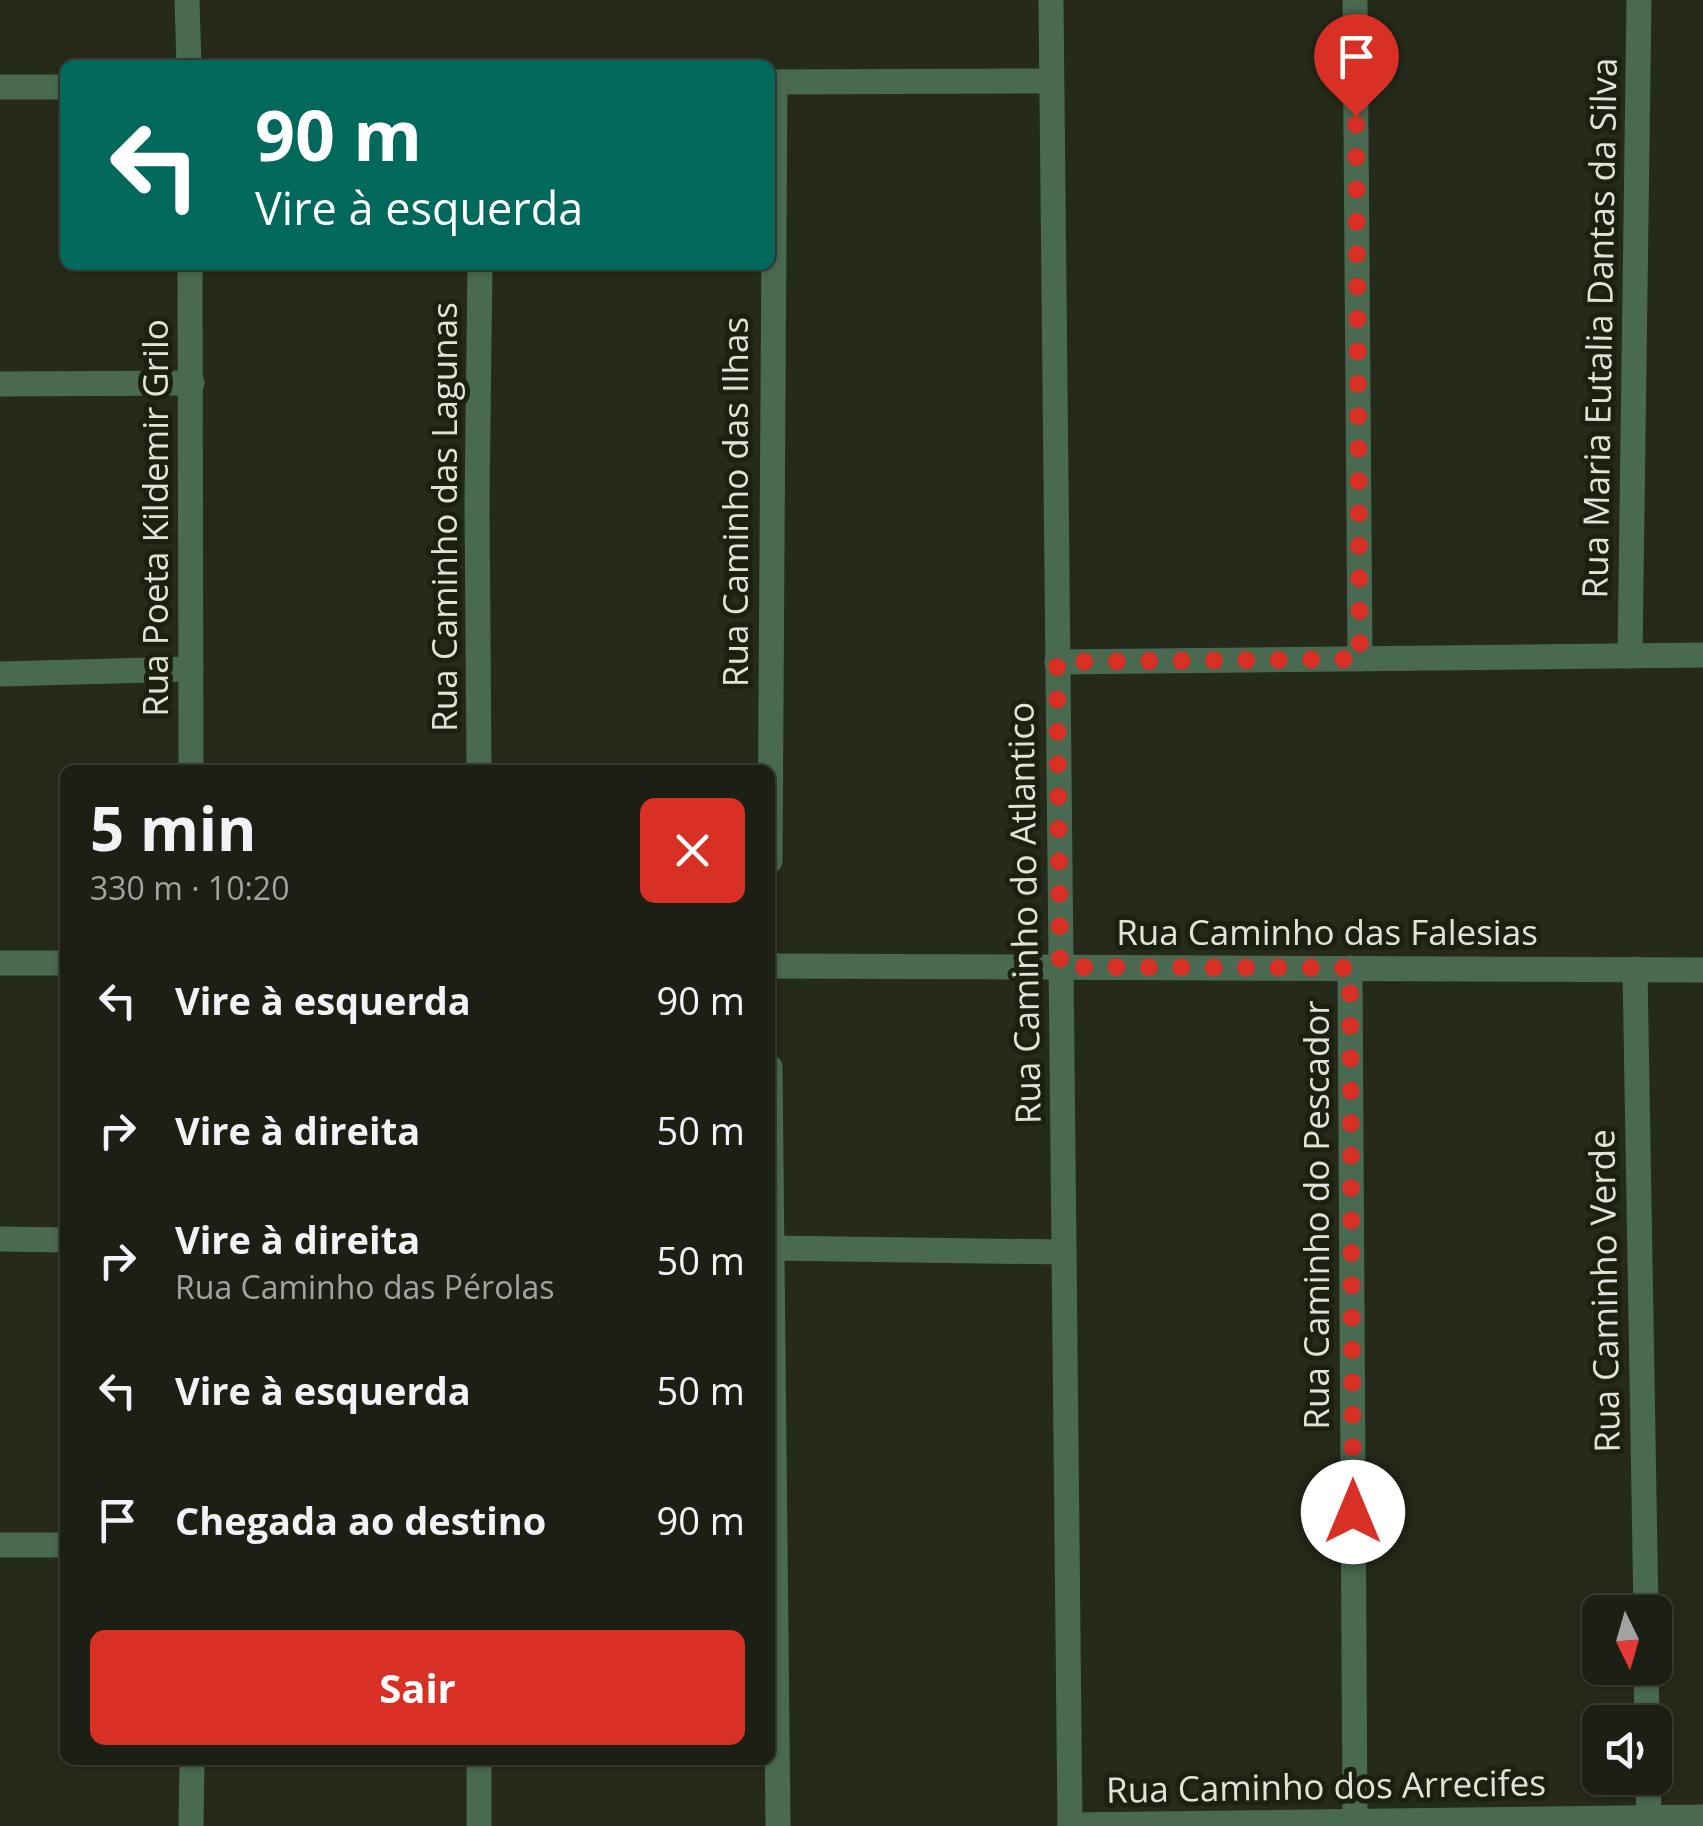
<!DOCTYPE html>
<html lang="pt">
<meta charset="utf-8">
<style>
body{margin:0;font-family:"Open Sans",sans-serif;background:#25281d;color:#f1f3f6;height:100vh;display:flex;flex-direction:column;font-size:38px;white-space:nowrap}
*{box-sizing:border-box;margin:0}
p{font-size:32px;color:#a0a3a0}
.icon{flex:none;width:55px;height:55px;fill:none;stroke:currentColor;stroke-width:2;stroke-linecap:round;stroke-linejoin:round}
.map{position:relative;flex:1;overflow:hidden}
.panel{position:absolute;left:60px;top:765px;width:715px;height:1000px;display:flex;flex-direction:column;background:#1c2014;border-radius:15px;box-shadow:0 2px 8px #0004,0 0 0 2px #3a3e34}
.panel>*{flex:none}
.top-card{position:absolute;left:60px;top:60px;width:715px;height:210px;border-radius:15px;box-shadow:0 2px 8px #0004,0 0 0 2px #3a3e34;background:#00695c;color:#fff;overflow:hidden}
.needle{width:65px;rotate:175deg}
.tools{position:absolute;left:1582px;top:1595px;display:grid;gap:20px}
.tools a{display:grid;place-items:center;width:90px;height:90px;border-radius:15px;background:#1c2014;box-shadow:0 2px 8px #0004,0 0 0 2px #3a3e34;font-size:50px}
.pin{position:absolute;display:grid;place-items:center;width:85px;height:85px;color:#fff;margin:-102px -42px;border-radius:50% 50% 50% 0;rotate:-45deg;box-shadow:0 0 10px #0007}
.pin .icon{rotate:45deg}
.me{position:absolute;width:110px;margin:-55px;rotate:0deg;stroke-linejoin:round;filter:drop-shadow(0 0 8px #0008)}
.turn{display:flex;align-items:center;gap:35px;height:210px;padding:0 30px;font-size:45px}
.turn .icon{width:130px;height:130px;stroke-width:2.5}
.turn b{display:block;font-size:70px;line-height:85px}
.round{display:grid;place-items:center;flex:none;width:105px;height:105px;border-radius:15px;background:#25281d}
.head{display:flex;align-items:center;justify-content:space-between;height:170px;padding:0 30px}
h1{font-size:60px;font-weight:700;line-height:75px}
.button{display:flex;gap:20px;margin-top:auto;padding:20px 30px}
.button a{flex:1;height:115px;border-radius:15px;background:#d93025;color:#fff;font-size:40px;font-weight:700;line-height:115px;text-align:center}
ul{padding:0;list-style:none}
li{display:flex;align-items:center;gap:30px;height:130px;padding:0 30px}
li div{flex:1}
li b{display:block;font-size:38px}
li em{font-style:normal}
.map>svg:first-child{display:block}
</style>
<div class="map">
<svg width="1703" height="1826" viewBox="0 0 1703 1826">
<rect width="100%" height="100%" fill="#252a1a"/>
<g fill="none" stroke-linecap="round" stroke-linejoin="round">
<g stroke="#496951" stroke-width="25">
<polyline points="187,0 189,65"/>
<polyline points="1051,0 1070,1826"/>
<polyline points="1355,0 1360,659"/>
<polyline points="770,82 1051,81"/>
<polyline points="0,87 65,87"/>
<polyline points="190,265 191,770"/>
<polyline points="0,384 192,383"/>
<polyline points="1630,656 1639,0"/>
<polyline points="1057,662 1703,655"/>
<polyline points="0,674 191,669"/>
<polyline points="479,770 477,502 480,265"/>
<polyline points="770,861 775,82"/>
<polyline points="0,963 65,963"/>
<polyline points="770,966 1703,970"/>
<polyline points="1350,968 1355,1822"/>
<polyline points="1635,969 1646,1612"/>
<polyline points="770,1067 778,1826"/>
<polyline points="0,1239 65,1240"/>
<polyline points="770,1248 1063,1252"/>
<polyline points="0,1545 65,1545"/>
<polyline points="1646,1668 1647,1722"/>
<polyline points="1648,1778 1649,1818"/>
<polyline points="1070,1825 1703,1817"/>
<polyline points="191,1826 192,1760"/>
<polyline points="479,1826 479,1760"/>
</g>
</g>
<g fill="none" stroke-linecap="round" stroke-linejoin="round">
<polyline stroke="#d93025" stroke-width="18" stroke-dasharray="0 32.4" points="1353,1512 1350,968 1060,967 1057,662 1360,659 1356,116"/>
</g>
<g text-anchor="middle" stroke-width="10" stroke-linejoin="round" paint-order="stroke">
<g font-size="35" fill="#e0e3d9" stroke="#1c2010">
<text transform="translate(1600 328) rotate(-89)" y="12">Rua Maria Eutalia Dantas da Silva</text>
<text transform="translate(736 502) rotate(-90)" y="12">Rua Caminho das Ilhas</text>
<text transform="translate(445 517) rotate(-90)" y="12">Rua Caminho das Lagunas</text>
<text transform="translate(156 518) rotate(-90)" y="12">Rua Poeta Kildemir Grilo</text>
<text transform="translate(1025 913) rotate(-91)" y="12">Rua Caminho do Atlantico</text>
<text x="1327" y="945">Rua Caminho das Falesias</text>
<text transform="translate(1317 1215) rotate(-90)" y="12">Rua Caminho do Pescador</text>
<text transform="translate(1605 1291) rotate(-91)" y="12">Rua Caminho Verde</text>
<text transform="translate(1326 1787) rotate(-1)" y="12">Rua Caminho dos Arrecifes</text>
</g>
</g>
</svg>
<div class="tools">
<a><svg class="needle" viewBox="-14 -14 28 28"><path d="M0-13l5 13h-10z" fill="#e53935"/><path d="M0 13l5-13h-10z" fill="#a0a3a0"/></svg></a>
<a><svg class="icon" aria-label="sound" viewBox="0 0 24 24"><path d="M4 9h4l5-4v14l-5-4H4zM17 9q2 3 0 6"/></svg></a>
</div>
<div class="pin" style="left:1356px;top:116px;background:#d93025"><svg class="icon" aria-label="arrive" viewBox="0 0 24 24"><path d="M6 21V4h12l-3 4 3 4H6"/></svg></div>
<svg class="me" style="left:1353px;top:1512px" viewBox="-20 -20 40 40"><circle r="19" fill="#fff"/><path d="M0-13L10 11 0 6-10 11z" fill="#d93025"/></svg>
<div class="top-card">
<div class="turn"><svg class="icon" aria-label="left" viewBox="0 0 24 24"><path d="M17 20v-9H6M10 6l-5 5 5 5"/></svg><div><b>90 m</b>Vire à esquerda</div></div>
</div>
<section class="panel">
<div class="head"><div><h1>5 min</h1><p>330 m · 10:20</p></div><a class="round" style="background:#d93025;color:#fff"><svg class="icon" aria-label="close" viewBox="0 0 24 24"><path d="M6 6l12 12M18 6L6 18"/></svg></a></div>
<ul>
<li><svg class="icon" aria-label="left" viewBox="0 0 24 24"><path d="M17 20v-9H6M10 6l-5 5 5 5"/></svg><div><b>Vire à esquerda</b></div><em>90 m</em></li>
<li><svg class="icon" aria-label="right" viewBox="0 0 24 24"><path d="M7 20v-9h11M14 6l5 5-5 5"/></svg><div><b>Vire à direita</b></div><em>50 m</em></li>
<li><svg class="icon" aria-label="right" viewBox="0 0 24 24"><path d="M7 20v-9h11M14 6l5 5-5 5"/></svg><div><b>Vire à direita</b><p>Rua Caminho das Pérolas</p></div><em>50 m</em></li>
<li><svg class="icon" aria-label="left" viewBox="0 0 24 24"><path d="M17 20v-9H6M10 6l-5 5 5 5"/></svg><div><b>Vire à esquerda</b></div><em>50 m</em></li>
<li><svg class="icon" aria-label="arrive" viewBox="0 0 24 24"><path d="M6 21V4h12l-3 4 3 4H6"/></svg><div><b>Chegada ao destino</b></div><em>90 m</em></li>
</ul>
<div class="button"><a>Sair</a></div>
</section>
</div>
